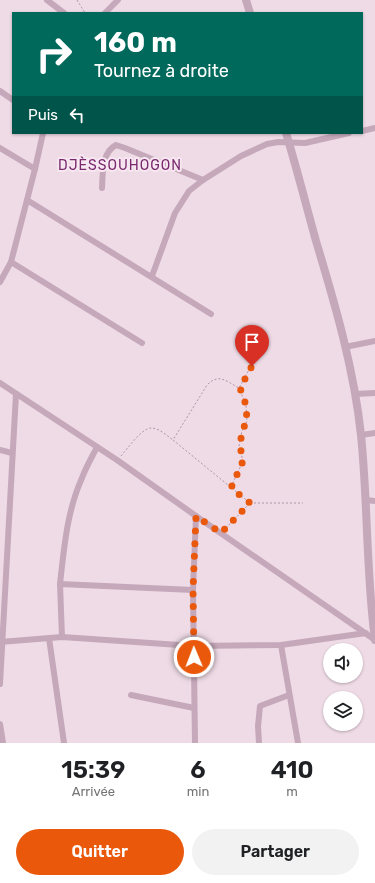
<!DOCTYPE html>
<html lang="fr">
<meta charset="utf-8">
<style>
body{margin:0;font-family:Rubik,sans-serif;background:#f2f2f2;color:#202124;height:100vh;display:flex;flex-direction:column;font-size:15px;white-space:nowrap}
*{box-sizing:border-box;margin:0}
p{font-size:13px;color:#757577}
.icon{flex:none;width:22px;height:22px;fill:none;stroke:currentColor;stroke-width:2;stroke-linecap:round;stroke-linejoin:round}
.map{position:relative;height:743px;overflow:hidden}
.panel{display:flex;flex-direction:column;background:#fff;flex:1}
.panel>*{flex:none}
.guide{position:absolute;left:12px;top:12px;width:351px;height:122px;border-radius:0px;box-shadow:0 1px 3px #0004;background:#00695c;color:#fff;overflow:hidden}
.tools{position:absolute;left:323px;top:643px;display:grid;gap:8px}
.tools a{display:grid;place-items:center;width:40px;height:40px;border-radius:50%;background:#fff;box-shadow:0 1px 3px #0004;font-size:20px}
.pin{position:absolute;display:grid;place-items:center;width:34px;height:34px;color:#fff;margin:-41px -17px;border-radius:50% 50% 50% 0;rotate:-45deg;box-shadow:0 0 4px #0007}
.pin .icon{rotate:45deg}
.me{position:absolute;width:44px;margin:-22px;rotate:359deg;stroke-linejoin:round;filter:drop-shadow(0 0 3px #0008)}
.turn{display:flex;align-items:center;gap:14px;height:84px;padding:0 16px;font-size:18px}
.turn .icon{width:52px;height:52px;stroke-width:2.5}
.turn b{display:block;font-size:28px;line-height:34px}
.then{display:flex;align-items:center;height:38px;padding:0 16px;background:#0003;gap:8px;font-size:15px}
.eta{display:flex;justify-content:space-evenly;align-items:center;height:68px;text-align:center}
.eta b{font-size:24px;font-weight:600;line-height:28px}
.cta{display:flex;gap:8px;margin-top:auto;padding:8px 16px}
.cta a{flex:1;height:46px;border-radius:24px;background:#ea580c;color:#fff;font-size:16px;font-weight:600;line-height:46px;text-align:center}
.cta a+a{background:#f2f2f2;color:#202124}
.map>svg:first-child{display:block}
</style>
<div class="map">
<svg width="375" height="743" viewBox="0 0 375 743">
<rect width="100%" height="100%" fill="#efdbe6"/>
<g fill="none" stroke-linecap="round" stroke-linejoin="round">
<g stroke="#b193a7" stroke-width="1" stroke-dasharray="2 2" stroke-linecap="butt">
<polyline points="77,0 85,13"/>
<path d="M121,456C127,449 142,428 151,428C159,428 166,435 173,440"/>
<polyline points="231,487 243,461 239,446 242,431 247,421 246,405 239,388"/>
<polyline points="250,503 303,503"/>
<path d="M226,528L250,503L173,440L207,385C219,373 226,381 239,388L263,344"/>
</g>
<g stroke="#c6a8bb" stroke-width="6">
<polyline points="47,0 64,13"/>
<polyline points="105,13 118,0"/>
<polyline points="0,91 13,100"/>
<polyline points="362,131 375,128"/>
<polyline points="0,148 35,169"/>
<path d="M102,188C103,174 101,153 116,145L125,148L203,180"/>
<polyline points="27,200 211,314"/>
<polyline points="11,262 142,343"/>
<polyline points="152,276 175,213 189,191 203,180 241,156 267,144 278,142 305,143 349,133"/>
<polyline points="0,282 11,262 35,169 43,133"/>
<polyline points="345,347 375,341"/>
<polyline points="0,383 117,460 196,516 193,590 195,743"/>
<polyline points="355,394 375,393"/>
<polyline points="361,435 375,433"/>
<polyline points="0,450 12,453"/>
<polyline points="365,500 375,501"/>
<polyline points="196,516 375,640"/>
<path d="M60,584C64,548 67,511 82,478C86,467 92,457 97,447"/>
<polyline points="62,637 60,584 193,590"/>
<polyline points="49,638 64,743"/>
<polyline points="0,642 62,637 194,646 281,645 366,633"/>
<polyline points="281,645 298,743"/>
<polyline points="0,684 16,394"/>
<polyline points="131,695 194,708"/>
<polyline points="0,724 3,743"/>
<polyline points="259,743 258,726 260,706 289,695"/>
</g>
<g stroke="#c6a8bb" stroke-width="8">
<polyline points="246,0 250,13"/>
<path d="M286,133C297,169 306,205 316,241C335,304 354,369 361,435C368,503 366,572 375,640"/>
</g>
</g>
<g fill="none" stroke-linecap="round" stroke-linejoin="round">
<polyline stroke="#ea580c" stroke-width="7" stroke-dasharray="0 12.6" points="194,657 193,590 196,516 221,533 250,503 231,488 243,461 240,446 242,431 247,421 246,405 240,388 252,366"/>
</g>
<g text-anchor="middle" stroke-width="4" stroke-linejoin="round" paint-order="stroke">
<g font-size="14" letter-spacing="1" fill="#7a296e" stroke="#f7e7f0">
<text x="120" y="170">DJÈSSOUHOGON</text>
</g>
</g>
</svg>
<div class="tools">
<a><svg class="icon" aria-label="sound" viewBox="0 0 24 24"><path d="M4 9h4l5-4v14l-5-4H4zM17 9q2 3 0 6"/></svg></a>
<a><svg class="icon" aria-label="layers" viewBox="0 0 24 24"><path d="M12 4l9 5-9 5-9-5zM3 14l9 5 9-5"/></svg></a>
</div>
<div class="pin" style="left:252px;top:366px;background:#d93025"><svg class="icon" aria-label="arrive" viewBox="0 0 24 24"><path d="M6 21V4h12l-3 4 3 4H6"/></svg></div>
<svg class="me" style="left:194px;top:657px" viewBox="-20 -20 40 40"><circle r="17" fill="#ea580c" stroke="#fff" stroke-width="3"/><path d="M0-11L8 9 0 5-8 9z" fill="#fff"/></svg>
<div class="guide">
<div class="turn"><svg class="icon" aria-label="right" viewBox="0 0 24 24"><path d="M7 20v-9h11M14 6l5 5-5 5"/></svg><div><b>160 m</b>Tournez à droite</div></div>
<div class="then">Puis<svg class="icon" aria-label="left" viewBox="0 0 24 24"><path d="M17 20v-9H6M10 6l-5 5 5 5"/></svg></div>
</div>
</div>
<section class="panel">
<div class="eta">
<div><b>15:39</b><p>Arrivée</p></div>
<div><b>6</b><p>min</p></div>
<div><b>410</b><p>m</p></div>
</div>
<div class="cta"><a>Quitter</a><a>Partager</a></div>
</section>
